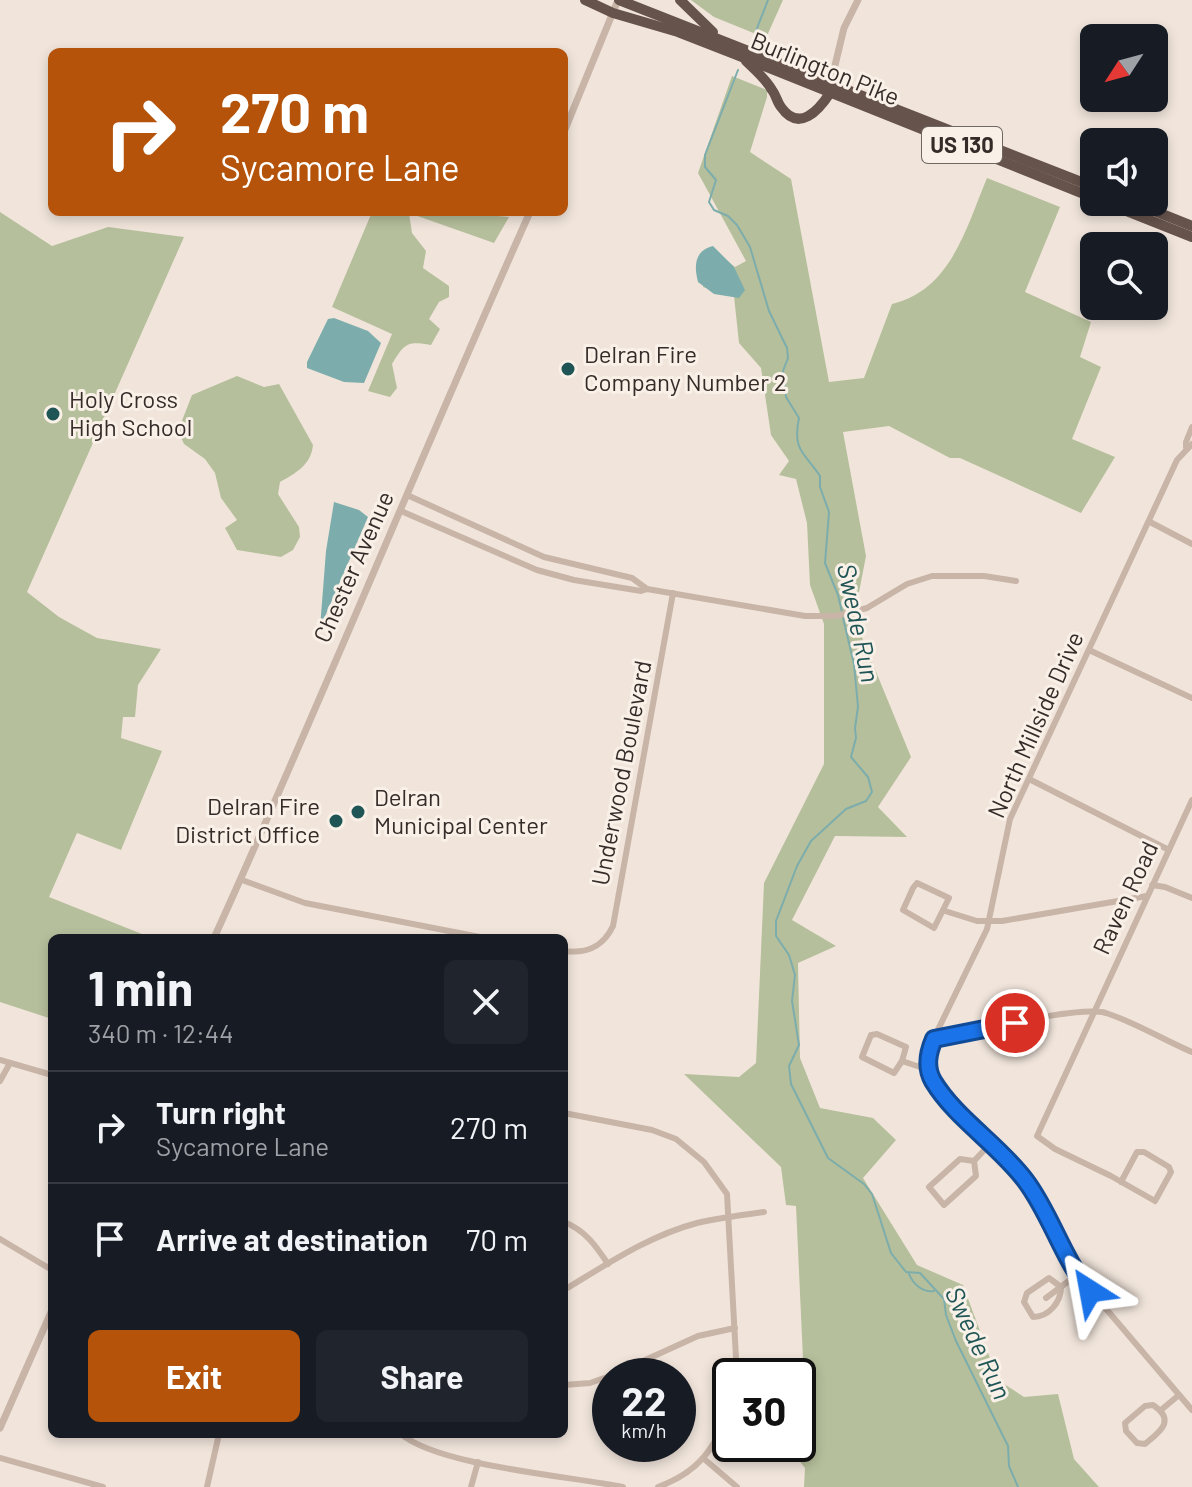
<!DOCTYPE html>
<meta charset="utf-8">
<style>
body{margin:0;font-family:Barlow,sans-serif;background:#20242c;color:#f1f3f6;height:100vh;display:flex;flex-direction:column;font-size:30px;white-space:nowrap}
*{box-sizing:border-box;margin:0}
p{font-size:26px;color:#9ea1a6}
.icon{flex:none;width:44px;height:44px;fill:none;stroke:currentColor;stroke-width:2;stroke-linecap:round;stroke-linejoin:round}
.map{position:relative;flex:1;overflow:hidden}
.panel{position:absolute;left:48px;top:934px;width:520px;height:504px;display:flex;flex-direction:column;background:#171b24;border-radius:12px;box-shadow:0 4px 12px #0003}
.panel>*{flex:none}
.hud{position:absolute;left:48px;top:48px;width:520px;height:168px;border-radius:12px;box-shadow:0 4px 12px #0003;background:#b45309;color:#fff;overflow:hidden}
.needle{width:52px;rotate:234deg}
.controls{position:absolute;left:1080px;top:24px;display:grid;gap:16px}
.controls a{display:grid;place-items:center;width:88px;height:88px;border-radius:12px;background:#171b24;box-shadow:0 4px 12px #0003;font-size:40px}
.speed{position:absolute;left:592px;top:1358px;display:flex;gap:16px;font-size:40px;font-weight:700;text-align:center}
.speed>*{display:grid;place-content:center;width:104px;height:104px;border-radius:50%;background:#171b24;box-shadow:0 4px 12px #0003;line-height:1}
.speed small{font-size:20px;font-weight:400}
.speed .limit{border:4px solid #111;border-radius:12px;background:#fff;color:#111}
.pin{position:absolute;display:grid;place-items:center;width:68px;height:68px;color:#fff;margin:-34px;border:4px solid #fff;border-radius:50%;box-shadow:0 2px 8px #0007}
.me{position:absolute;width:88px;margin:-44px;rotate:326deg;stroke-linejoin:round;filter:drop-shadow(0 0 6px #0008)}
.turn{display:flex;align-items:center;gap:28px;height:168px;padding:0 40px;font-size:36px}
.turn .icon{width:104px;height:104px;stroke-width:2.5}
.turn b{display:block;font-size:56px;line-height:68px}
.round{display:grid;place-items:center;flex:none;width:84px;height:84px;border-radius:12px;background:#20242c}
.head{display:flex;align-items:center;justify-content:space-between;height:136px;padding:0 40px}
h1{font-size:48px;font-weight:700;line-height:60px}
.cta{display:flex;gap:16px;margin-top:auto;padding:16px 40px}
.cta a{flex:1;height:92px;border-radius:12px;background:#b45309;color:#fff;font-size:32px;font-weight:700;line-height:92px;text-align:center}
.cta a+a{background:#20242c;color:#f1f3f6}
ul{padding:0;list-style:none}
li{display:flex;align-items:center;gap:24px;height:112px;padding:0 40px;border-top:2px solid #363941}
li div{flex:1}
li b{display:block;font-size:30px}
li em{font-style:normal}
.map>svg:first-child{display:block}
</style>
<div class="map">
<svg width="1192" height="1487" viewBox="0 0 1192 1487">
<rect width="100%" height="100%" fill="#f1e5db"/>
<g fill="#b6bf9c">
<polygon points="691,0 783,0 766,38 714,17"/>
<path d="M732,76L767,90V97L750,152L791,179L829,382L864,378L892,304C951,290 966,228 987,178L1060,207L1025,292L1091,322L1080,357L1101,367L1072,439L1115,457L1081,513L960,458H950L889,426L843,432L866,556L854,618L911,757L878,807L907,837L835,836L792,920L836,946L798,963L800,1058L820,1108L873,1118L896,1140L863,1178L917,1265L963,1285L998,1380L1024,1397L1058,1394L1074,1459L1099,1487H804L805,1468L786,1444H798V1399L804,1381L796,1206L786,1205L781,1167L684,1074L739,1077L756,1063L764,883L824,764V624L810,585L807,523L796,479L779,475L789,461L771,435L761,368L739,343L734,296L703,287L709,247L735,267L746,261L698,173Z"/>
<polygon points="0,212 52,246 108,227 184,237 27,592 59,617 97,638 161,649 138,685 135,717 123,717 121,738 162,751 121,850 77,833 49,897 152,938 52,938 52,1019 0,1002"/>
<path d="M372,212H452L509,217L494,243L409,213L412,233L426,251L423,268L449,286V297L439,302L429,319L440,329L431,345C407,341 405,343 392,364L397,388L390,397L368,391L392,334L332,307Z"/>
<path d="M237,376L264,387L279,384L313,445C311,465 296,473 280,482L278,494L299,527L300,537L293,550L281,557L237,550L225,528L237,520L221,498L215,473L205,459L184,444L178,431L192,395Z"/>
</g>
<g fill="#7cadac">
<path d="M713,246L734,267L745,290L739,298L714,294L698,282C694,266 694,251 713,246Z"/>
<polygon points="334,318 368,331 381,343 364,383 344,382 307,368 307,362 328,319"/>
<polygon points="334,502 359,510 368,517 320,628 326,551"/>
</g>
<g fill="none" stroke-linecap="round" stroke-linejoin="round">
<g stroke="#7cadac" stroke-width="2">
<polyline points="754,36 768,0"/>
<path d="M738,70L705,155V167L716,180L709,202L714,210L728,216L737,225L750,247L769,311L787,348L788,358L783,371L786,397L799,418C792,451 805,453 820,476V487L829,512L825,563L838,595L842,612"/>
<polyline points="843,618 854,664 858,707 855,728 856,738 851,757 868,777 872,792 866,801 846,809 811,841 797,866 776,921 776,936 789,955 795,975 792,1001 799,1045 789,1066 791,1084 828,1158 864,1184 872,1194 891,1253 906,1272 920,1273 944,1299 946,1315 956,1341 1008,1446 1009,1466 1018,1487"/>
<path d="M909,1274C913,1284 923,1293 934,1291"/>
</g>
<g stroke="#c8b5a8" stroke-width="6">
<path d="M1192,444L1177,460L1010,819L987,929L930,1046C925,1065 930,1076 940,1091L1023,1177L1079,1277L1192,1410"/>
<polyline points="1186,447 1186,442 1192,427"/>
<polyline points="407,495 544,557 632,578 647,589"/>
<polyline points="401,511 537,570 574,580 641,591 647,589 805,616 836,616 867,608 907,584 932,576 984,576 1016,581"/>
<polyline points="1150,522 1192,544"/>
<polyline points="1089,650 1192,698"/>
<polyline points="1029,779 1169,850"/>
<polyline points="242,880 305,903 485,938"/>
<polygon points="917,883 949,898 934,928 903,910 913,888"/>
<polyline points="1152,885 1165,887 1192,898"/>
<polyline points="945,911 977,921 1002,921 1147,896"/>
<path d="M564,951C587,954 603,947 613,926L673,593"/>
<polygon points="877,1034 906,1047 902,1061 894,1073 862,1057 871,1035"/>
<path d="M934,1039C969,1033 1077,1005 1106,1013C1132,1021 1166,1041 1192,1052"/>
<polyline points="0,1060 52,1075"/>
<polyline points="902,1061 929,1070"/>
<polyline points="0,1081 10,1063"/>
<polyline points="564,1113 652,1130 676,1139 704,1162 727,1194 737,1376"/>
<polyline points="974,1161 976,1176 944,1205 929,1187 960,1159 974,1161 991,1143"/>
<polyline points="1121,1182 1137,1152 1144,1152 1169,1167 1171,1172 1155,1201 1111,1176 1055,1149 1037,1136 1192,800"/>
<path d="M564,1222C585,1230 596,1246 608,1264"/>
<polyline points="0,1239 52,1270"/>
<path d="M1049,1278L1061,1287C1061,1302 1049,1317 1033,1317L1024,1302L1027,1293Z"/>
<path d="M564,1290C606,1265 648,1236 697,1223C719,1218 742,1215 764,1212"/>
<polyline points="1046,1298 1078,1274"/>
<polyline points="610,1376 698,1336 735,1328"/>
<polyline points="564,1385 590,1383 610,1376"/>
<path d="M1153,1405C1177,1421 1159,1432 1145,1444L1137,1443L1126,1431L1125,1423L1145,1406Z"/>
<polyline points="1161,1410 1179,1395"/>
<path d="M401,1434C439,1466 569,1476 623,1487"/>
<polyline points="0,1458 103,1487"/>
<polyline points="703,1458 737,1487"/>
<polyline points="207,1487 219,1434"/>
<polyline points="471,1487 478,1462"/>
<path d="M658,1487C699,1472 714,1449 730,1410"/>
</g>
<g stroke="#c8b5a8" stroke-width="7">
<polyline points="830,86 844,28 858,0"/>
<polyline points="564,132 618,0"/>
<path d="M214,938C323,698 422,453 530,212"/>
<polyline points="0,1428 52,1310"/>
</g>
<g stroke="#66534c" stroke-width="10">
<polyline points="585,0 613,13 678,32 737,55 1094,198"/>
<polyline points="619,0 1094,187"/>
<polyline points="680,0 713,32"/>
<path d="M746,61C755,70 766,79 772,90C776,95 777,102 781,107C799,133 819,110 830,93"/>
<polyline points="1104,202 1192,237"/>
<polyline points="1132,202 1192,226"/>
</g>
</g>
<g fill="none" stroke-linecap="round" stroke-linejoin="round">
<g stroke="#114b97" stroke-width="20">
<path id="route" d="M1015,1023L934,1039C928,1053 925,1067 933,1081C956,1119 998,1144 1025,1180C1051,1214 1062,1258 1090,1291"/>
</g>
<use href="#route" stroke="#1a73e8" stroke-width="14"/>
</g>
<g fill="#1f5555" stroke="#f9f0e8" stroke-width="3">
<circle cx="568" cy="369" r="8"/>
<circle cx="53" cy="414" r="8"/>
<circle cx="358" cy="812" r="8"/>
<circle cx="336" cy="821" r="8"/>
</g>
<g text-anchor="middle" stroke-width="6" stroke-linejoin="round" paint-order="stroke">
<rect fill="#f9f0e8" stroke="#706662" stroke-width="2" x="922" y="127" width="80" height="36" rx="6"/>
<g font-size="22" font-weight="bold" fill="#352b28">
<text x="962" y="153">US 130</text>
</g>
<g font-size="24" fill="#352b28" stroke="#f9f0e8">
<text transform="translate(825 69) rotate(22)" y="8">Burlington Pike</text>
<text transform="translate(354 567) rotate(-66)" y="8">Chester Avenue</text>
<text transform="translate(1036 725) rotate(-66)" y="8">North Millside Drive</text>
<text transform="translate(622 773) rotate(-79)" y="8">Underwood Boulevard</text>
<text transform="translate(1126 898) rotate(-65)" y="8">Raven Road</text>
</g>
<g font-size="24" fill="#352b28" stroke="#f9f0e8" text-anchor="start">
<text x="584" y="363">Delran Fire<tspan x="584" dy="28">Company Number 2</tspan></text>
<text x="69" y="408">Holy Cross<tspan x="69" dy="28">High School</tspan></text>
<text x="374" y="806">Delran<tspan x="374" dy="28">Municipal Center</tspan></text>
<text x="320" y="815" text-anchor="end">Delran Fire<tspan x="320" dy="28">District Office</tspan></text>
</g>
<g font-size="26" font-style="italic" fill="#1f5555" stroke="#f9f0e8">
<text transform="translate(858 623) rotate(78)" y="9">Swede Run</text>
<text transform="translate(978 1343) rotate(65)" y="9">Swede Run</text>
</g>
</g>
</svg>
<div class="controls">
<a><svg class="needle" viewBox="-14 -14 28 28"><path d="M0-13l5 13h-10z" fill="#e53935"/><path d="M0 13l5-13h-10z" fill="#9ea1a6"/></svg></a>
<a><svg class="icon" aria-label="sound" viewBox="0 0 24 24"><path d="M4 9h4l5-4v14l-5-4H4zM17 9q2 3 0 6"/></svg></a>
<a><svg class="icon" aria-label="search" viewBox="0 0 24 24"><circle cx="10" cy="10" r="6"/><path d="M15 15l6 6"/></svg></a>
</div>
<div class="speed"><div>22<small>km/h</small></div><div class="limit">30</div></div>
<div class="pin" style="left:1015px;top:1023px;background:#d93025"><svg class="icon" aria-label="arrive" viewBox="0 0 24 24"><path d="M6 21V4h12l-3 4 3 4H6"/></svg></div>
<svg class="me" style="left:1090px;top:1291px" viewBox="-20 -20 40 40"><path d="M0-17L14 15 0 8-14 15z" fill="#1a73e8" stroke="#fff" stroke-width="4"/></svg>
<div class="hud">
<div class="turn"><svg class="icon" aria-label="right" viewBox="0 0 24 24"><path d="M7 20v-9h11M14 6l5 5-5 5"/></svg><div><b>270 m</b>Sycamore Lane</div></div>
</div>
<section class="panel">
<div class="head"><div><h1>1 min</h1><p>340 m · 12:44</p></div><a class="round"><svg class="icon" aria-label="close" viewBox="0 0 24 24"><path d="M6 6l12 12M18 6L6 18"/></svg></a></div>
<ul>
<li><svg class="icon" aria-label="right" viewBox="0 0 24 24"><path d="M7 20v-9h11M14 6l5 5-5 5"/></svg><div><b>Turn right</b><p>Sycamore Lane</p></div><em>270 m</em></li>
<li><svg class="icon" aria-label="arrive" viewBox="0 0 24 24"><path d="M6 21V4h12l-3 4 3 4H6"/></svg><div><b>Arrive at destination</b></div><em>70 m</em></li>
</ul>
<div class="cta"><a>Exit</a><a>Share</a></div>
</section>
</div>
